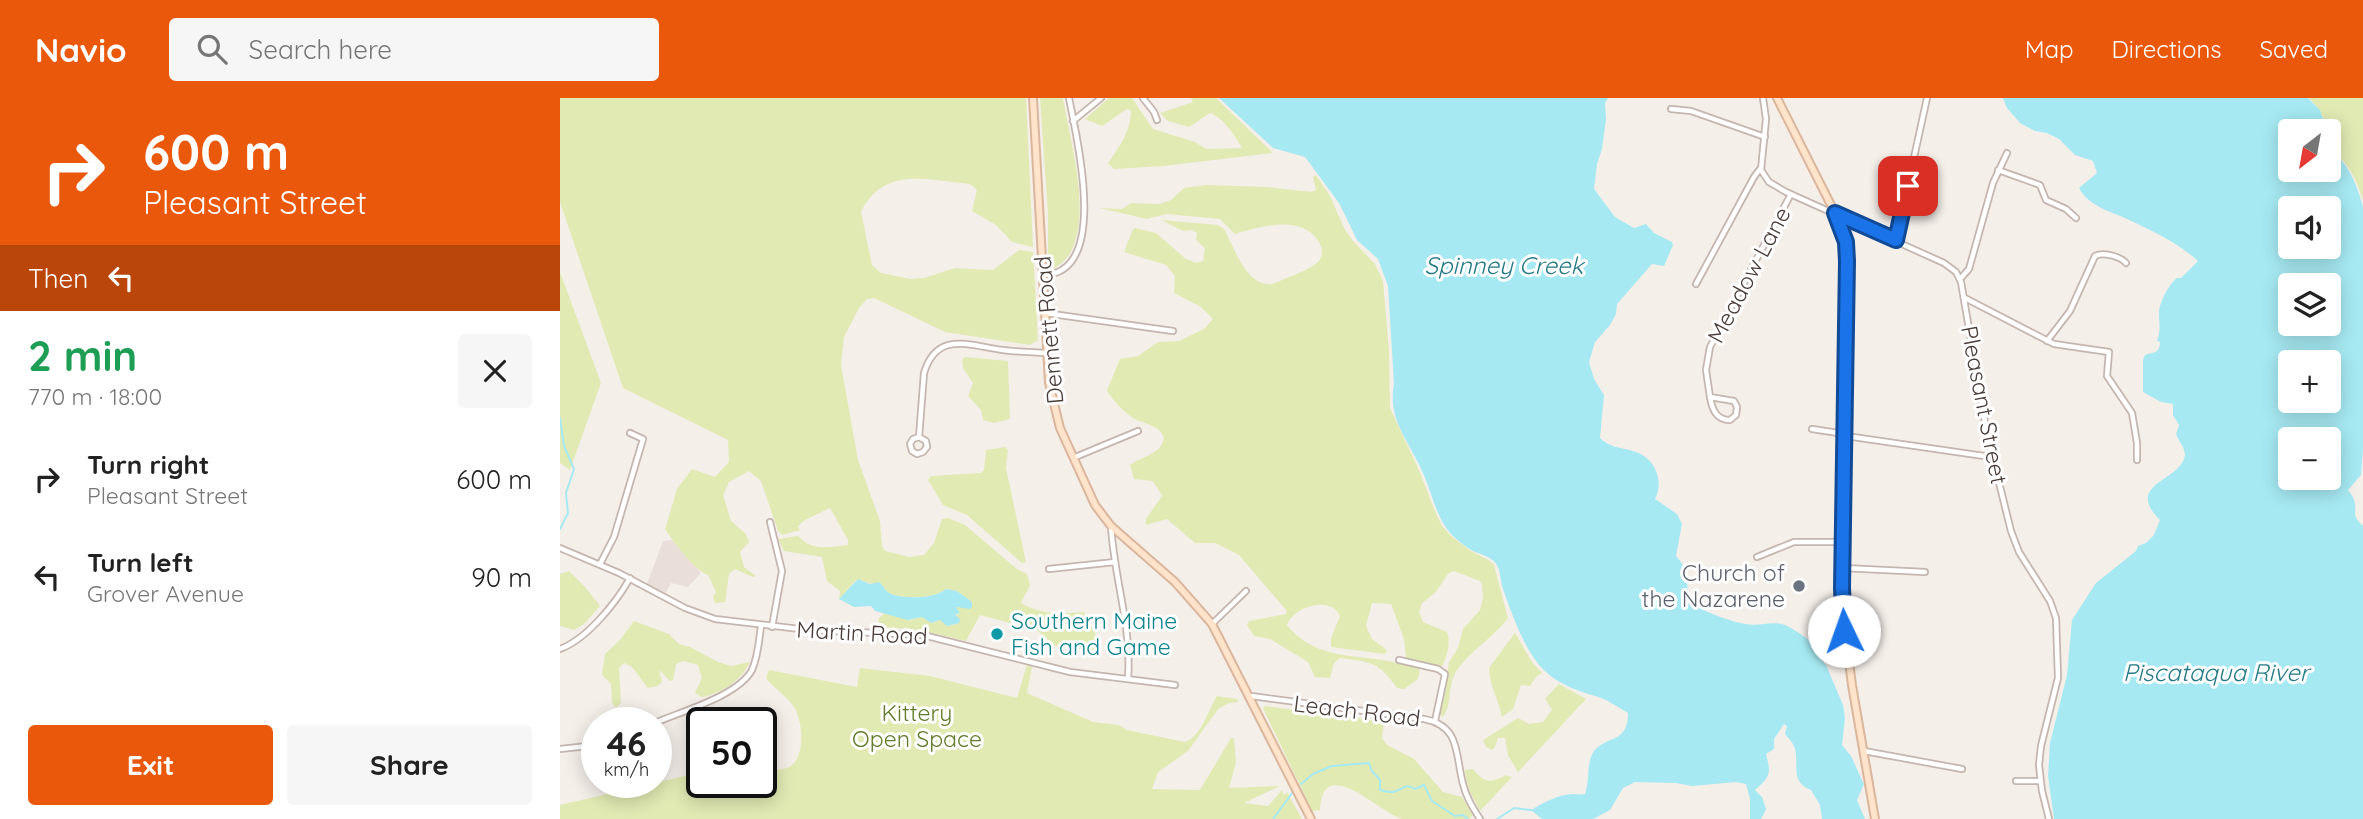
<!DOCTYPE html>
<meta charset="utf-8">
<style>
body{margin:0;font-family:Quicksand,sans-serif;background:#f6f6f6;color:#222;height:100vh;display:flex;flex-direction:column;font-size:26px;white-space:nowrap}
*{box-sizing:border-box;margin:0}
p{font-size:23px;color:#767676}
.icon{flex:none;width:38px;height:38px;fill:none;stroke:currentColor;stroke-width:2;stroke-linecap:round;stroke-linejoin:round}
.map{position:relative;flex:1;overflow:hidden}
.drawer{display:flex;flex-direction:column;background:#fff;width:560px}
.drawer>*{flex:none}
.top-card{background:#ea580c;color:#fff;overflow:hidden}
.needle{width:46px;rotate:211deg}
.tools{position:absolute;left:1718px;top:21px;display:grid;gap:14px}
.tools a{display:grid;place-items:center;width:63px;height:63px;border-radius:7px;background:#fff;box-shadow:0 4px 18px #0003;font-size:35px}
.speed{position:absolute;left:21px;top:609px;display:flex;gap:14px;font-size:35px;font-weight:700;text-align:center}
.speed>*{display:grid;place-content:center;width:91px;height:91px;border-radius:50%;background:#fff;box-shadow:0 4px 18px #0003;line-height:1}
.speed small{font-size:18px;font-weight:400}
.speed .limit{border:4px solid #111;border-radius:10px;background:#fff;color:#111}
.pin{position:absolute;display:grid;place-items:center;width:60px;height:60px;color:#fff;margin:-30px;border-radius:14px;box-shadow:0 4px 10px #0006}
.me{position:absolute;width:77px;margin:-38px;rotate:357deg;stroke-linejoin:round;filter:drop-shadow(0 0 5px #0008)}
.turn{display:flex;align-items:center;gap:24px;height:147px;padding:0 28px;font-size:32px}
.turn .icon{width:91px;height:91px;stroke-width:2.5}
.turn b{display:block;font-size:49px;line-height:60px}
.then{display:flex;align-items:center;height:66px;padding:0 28px;background:#0003;gap:14px;font-size:26px}
.round{display:grid;place-items:center;flex:none;width:74px;height:74px;border-radius:7px;background:#f6f6f6}
.summary{display:flex;align-items:center;justify-content:space-between;height:119px;padding:0 28px}
h1{font-size:42px;font-weight:700;line-height:52px;color:#1e9e55}
.primary-button{display:flex;gap:14px;margin-top:auto;padding:14px 28px}
.primary-button a{flex:1;height:80px;border-radius:7px;background:#ea580c;color:#fff;font-size:28px;font-weight:700;line-height:80px;text-align:center}
.primary-button a+a{background:#f6f6f6;color:#222}
ul{padding:0;list-style:none}
li{display:flex;align-items:center;gap:21px;height:98px;padding:0 28px}
li div{flex:1}
li b{display:block;font-size:26px}
li em{font-style:normal}
header{display:flex;align-items:center;gap:42px;box-sizing:border-box;height:98px;padding:0 35px;background:#ea580c;color:#fff}
header strong{font-size:33px}
nav{display:flex;gap:38px;margin-inline-start:auto;font-size:24px}
.search{width:490px;height:63px;background:#f6f6f6;display:flex;align-items:center;gap:18px;box-sizing:border-box;padding:0 24px;border-radius:7px;color:#767676;font-size:26px}
main{display:flex;flex:1;min-height:0}
.map>svg:first-child{display:block}
</style>
<header>
<strong>Navio</strong>
<div class="search"><svg class="icon" aria-label="search" viewBox="0 0 24 24"><circle cx="10" cy="10" r="6"/><path d="M15 15l6 6"/></svg>Search here</div>
<nav><a>Map</a><a>Directions</a><a>Saved</a></nav>
</header>
<main>
<section class="drawer">
<div class="top-card">
<div class="turn"><svg class="icon" aria-label="right" viewBox="0 0 24 24"><path d="M7 20v-9h11M14 6l5 5-5 5"/></svg><div><b>600 m</b>Pleasant Street</div></div>
<div class="then">Then<svg class="icon" aria-label="left" viewBox="0 0 24 24"><path d="M17 20v-9H6M10 6l-5 5 5 5"/></svg></div>
</div>
<div class="summary"><div><h1>2 min</h1><p>770 m · 18:00</p></div><a class="round"><svg class="icon" aria-label="close" viewBox="0 0 24 24"><path d="M6 6l12 12M18 6L6 18"/></svg></a></div>
<ul>
<li><svg class="icon" aria-label="right" viewBox="0 0 24 24"><path d="M7 20v-9h11M14 6l5 5-5 5"/></svg><div><b>Turn right</b><p>Pleasant Street</p></div><em>600 m</em></li>
<li><svg class="icon" aria-label="left" viewBox="0 0 24 24"><path d="M17 20v-9H6M10 6l-5 5 5 5"/></svg><div><b>Turn left</b><p>Grover Avenue</p></div><em>90 m</em></li>
</ul>
<div class="primary-button"><a>Exit</a><a>Share</a></div>
</section>
<div class="map">
<svg width="1803" height="721" viewBox="0 0 1803 721">
<rect width="100%" height="100%" fill="#f5efea"/>
<polygon fill="#e9dfd8" points="112,442 141,475 128,489 111,485 105,496 87,486 103,443"/>
<g fill="#e1eab3">
<path d="M0,0H466L473,149L452,144L436,127L412,113L417,92C411,83 402,86 392,84C356,79 320,74 301,114L312,167L321,175L350,181L364,180L395,170L433,172L459,152L473,154L478,242L470,247L385,234L314,200L307,201L299,210L284,239L281,267L298,362L320,423L322,448L325,453L349,459L364,457L374,445L382,421L388,420L405,427L457,471L467,476L470,487L461,505C481,517 502,516 524,514L540,545L533,552L497,549L472,528L450,525L420,517L406,543L360,532L321,529L318,528L319,520L325,515L350,522L362,519L372,525L380,522L387,528L397,526L400,521L395,518L400,515L396,509H401L409,502L397,493L386,491C374,501 346,501 331,496C325,493 324,488 319,484C310,488 305,482 296,482L279,501L280,493L267,483L262,459L224,453L218,441L238,438C253,454 268,449 288,447V442L270,410L245,422L238,428L240,432L222,437L218,433L201,383L189,373L169,384L163,397L171,423L186,436L189,444L180,454L184,469L196,478L193,479L175,471L169,476L165,504L155,505L153,499L156,494L148,477C135,473 113,443 105,431L117,391L132,371L155,379L169,364L168,342L63,290L0,104Z"/>
<path d="M480,0H503C510,43 532,115 510,155C507,161 501,166 495,170L488,168V116Z"/>
<path d="M549,0H572L593,31L635,44L646,51L682,50C675,38 664,20 650,15L629,29L608,23L600,15L633,4L631,0H656L713,55L604,68L554,71L548,65C559,50 571,32 571,13L567,11L542,28L525,21Z"/>
<path d="M1749,0H1803V103C1798,85 1788,62 1771,53C1765,29 1769,20 1749,0Z"/>
<path d="M756,77L770,98L784,130L793,143L815,166L823,183L829,253L830,310L859,372L874,411L882,428L892,439L911,453L930,463L934,467L948,520C934,539 911,552 897,572C887,586 893,605 883,619L880,617L889,564L898,550L903,531L920,512L923,500L922,486L920,483L894,473L888,476L875,495L862,505L859,514L863,524L887,534C891,545 887,559 882,568L846,560L844,541L831,506L812,505L806,528L812,541L827,552L825,556L771,549V540L780,518C771,497 733,509 727,527C751,558 788,557 822,562C835,564 847,568 860,571L858,581L844,591L837,590C819,564 811,564 780,560L774,565L770,580L755,579L748,564L710,541L694,538L687,527L689,523L726,516L727,513L679,457L655,445H635L607,421L586,427V421L602,398L593,383L574,381L570,367C578,361 597,356 602,346C611,330 581,325 573,320C564,314 551,301 547,292L560,261L578,258L598,244L619,243L644,231L653,221L641,209L614,195L615,178L606,167L564,154L573,131L575,130L596,135L626,161L636,165L643,163L645,150L636,142L637,135L632,132L623,133L601,122L658,127L664,131C675,151 686,189 713,186C725,180 750,172 758,164C762,160 763,153 761,148C746,115 701,128 675,136L660,121L607,116L587,121L539,110L562,111L571,105L599,106L611,102L624,90L646,87L707,89L751,94L756,92L753,79Z"/>
<polygon points="0,174 41,285 10,372 0,365"/>
<polygon points="405,259 448,263 450,321 434,325 423,322 421,312 408,298 413,285 403,270 402,262"/>
<polygon points="445,349 448,352 446,370 466,464 462,465 407,417 383,407 368,382 371,378 421,375 424,372 426,352"/>
<polygon points="9,473 26,490 40,508 24,526 14,532 0,528 0,476"/>
<path d="M74,523L109,536L119,546L130,549L158,564L171,568L190,564C181,583 162,595 142,599L135,595L142,580L138,567L124,563L116,566L113,582L110,583L99,572L102,584L97,588L88,590L72,569L64,565L59,570L61,605L56,610L52,605L51,586L42,577L45,556L60,542Z"/>
<path d="M955,535L972,564L982,575L976,579L970,588L961,587L953,611L942,619C939,602 929,587 929,570Z"/>
<path d="M467,567L472,569L467,595L533,624L559,627L567,632L625,644C642,638 648,612 657,598L677,601L679,604L669,605L658,611L628,653L598,674L592,691L640,692L671,640H674L676,665L669,690L720,688L684,705L708,708L722,692L724,697L727,694L742,721H0V707L142,674V684H201V671C210,671 221,673 229,669C245,661 243,627 236,613C232,603 218,593 210,585L206,580L209,572L297,589L300,570L370,578L457,600Z"/>
<polygon points="999,586 1026,601 958,674 948,657 945,640 938,640 935,649 932,652 926,649 923,642 958,620 969,626 983,624 992,612 985,601"/>
<path d="M705,608L821,623L824,625L822,640L827,647L854,661L883,694L902,699L913,717L909,721C888,721 864,721 843,721C822,717 762,653 760,712L752,713L703,610Z"/>
<path d="M913,671C925,686 931,685 946,677L952,679L920,713L909,692L905,675V672Z"/>
</g>
<g fill="#a6e9f2" fill-rule="evenodd">
<path d="M659,0H1048L1045,5L1046,21L1042,51L1037,66L1034,91L1055,119L1074,130L1086,126L1094,135L1112,144L1113,147L1104,168L1092,166L1057,206L1056,216L1050,227L1035,244L1029,264L1034,281L1044,297L1040,340C1052,351 1062,349 1076,354C1096,361 1104,384 1095,401L1117,416L1122,426L1116,458C1131,472 1125,489 1130,505C1144,513 1170,524 1186,526C1201,529 1215,521 1229,529C1238,534 1254,544 1259,553C1262,559 1261,562 1266,567L1283,607L1285,620L1282,647L1291,658L1302,682L1304,686L1297,702L1305,721H1262L1260,707L1251,692C1230,684 1239,667 1235,651C1233,644 1229,641 1225,636L1227,628L1224,626L1214,641V651L1206,656C1211,675 1211,678 1195,692L1202,699L1206,711L1201,721H1190V701L1186,686L1176,684L1132,688L1116,685L1075,684L1063,690L1050,712L1033,721H982L971,712C983,705 999,696 1013,696C1017,696 1021,697 1025,696C1030,683 1026,664 1034,653C1047,637 1068,646 1068,615C1058,609 1046,601 1035,598C1020,594 999,586 987,575C965,555 953,519 943,491C940,483 941,472 936,466C931,458 921,457 913,453C906,449 898,443 892,437C875,418 873,397 863,375C850,344 827,322 834,286L828,188L818,161L797,142L779,105L745,59L713,50Z"/>
<path d="M1443,0H1748L1760,12L1767,33H1731V72H1769V50L1771,54C1789,64 1798,90 1803,109V351L1801,377L1788,392C1790,395 1793,398 1794,402C1798,415 1790,416 1803,428V721H1494L1488,678L1490,645L1507,577L1512,522L1536,485L1576,453L1578,448L1586,445L1594,437L1600,422C1563,385 1621,384 1625,357C1625,350 1618,342 1616,336L1619,327L1613,317V306L1601,304L1583,294V262L1585,257C1593,254 1600,256 1600,244L1597,243C1601,232 1599,226 1599,215C1599,205 1609,186 1617,180H1621L1638,163C1618,145 1593,133 1569,122C1551,113 1529,109 1519,90L1537,75L1533,63L1515,57L1499,41L1487,35L1475,33L1460,25L1447,10ZM1731,110H1769V149H1731ZM1731,187H1769V226H1731ZM1731,264H1769V303H1731ZM1731,341H1769V380H1731Z"/>
<path d="M298,481L310,486L319,484C324,488 325,493 331,496C345,501 375,501 386,491L397,493L412,504V509L410,511L396,509L400,515L395,517L400,521L399,525L387,528L380,522L371,525L362,519L348,522L315,513L311,508L294,509L279,501Z"/>
</g>
<g fill="none" stroke-linecap="round" stroke-linejoin="round">
<g stroke="#a6e9f2" stroke-width="2">
<polyline points="0,320 4,348 14,371 6,395 8,415 0,431"/>
<path d="M741,686L753,676L772,668L809,665L812,673L820,682V692C824,693 827,694 831,694C841,694 844,684 855,691L864,687L872,703L895,718L903,717L908,721"/>
<polyline points="713,721 733,694"/>
<polyline points="937,721 954,710 971,712"/>
</g>
<g stroke="#c4b6af" stroke-width="8">
<g id="street">
<polyline points="583,0 594,14 597,22"/>
<polyline points="1203,0 1206,21 1201,72 1209,84 1226,94 1384,165 1396,174 1401,184 1427,336 1451,433 1459,454 1490,503 1496,520 1498,580 1481,648 1479,667 1482,693 1489,721"/>
<polyline points="1111,11 1131,13 1205,39"/>
<polyline points="513,23 541,0"/>
<polyline points="1438,72 1480,87 1486,102 1506,111 1516,120"/>
<polyline points="1336,142 1367,0"/>
<path d="M483,177C551,176 516,37 509,0"/>
<polyline points="1400,181 1409,171 1433,85 1447,55"/>
<polyline points="1136,186 1194,79 1200,71"/>
<polyline points="1405,200 1494,246 1549,254 1547,278 1572,315 1577,345 1577,362"/>
<polyline points="485,215 613,233"/>
<path d="M1487,243L1510,213L1535,158C1543,154 1560,158 1566,165"/>
<polyline points="1150,299 1146,272 1150,249 1231,96"/>
<path d="M1150,299L1174,303L1177,309L1176,317L1170,322C1156,322 1152,311 1150,299Z"/>
<polyline points="1252,331 1285,336"/>
<polyline points="1286,338 1431,359"/>
<path d="M359,339L366,343L367,349L363,354L357,356L352,353L350,346L353,341L359,339L364,275C377,232 410,248 443,252C457,254 472,254 487,255"/>
<polyline points="513,360 578,333"/>
<polyline points="210,424 222,473 212,529"/>
<path d="M551,428C554,480 572,529 568,581"/>
<polyline points="0,450 59,475 125,510 155,521 248,532 363,537 510,574 615,587"/>
<polyline points="1197,459 1234,444 1283,444"/>
<polyline points="40,466 54,439 83,341 70,335"/>
<polyline points="1283,470 1365,474"/>
<polyline points="489,471 555,464"/>
<polyline points="652,526 686,493"/>
<path d="M0,551C27,541 56,505 70,480"/>
<polyline points="839,562 878,571 885,576 875,623"/>
<path d="M691,598L864,621C901,628 895,656 903,686C906,699 913,710 920,721"/>
<path d="M95,625C122,613 178,598 192,572C198,559 199,543 201,528"/>
<polyline points="0,651 37,647"/>
<polyline points="1304,653 1402,671"/>
<polyline points="1456,683 1480,683"/>
</g>
</g>
<g stroke="#d9b69c" stroke-width="10">
<g id="secondary">
<polyline points="473,0 489,285 500,330 535,407 551,428 615,484 652,526 751,721"/>
<polyline points="1217,0 1275,115 1287,148 1282,509 1292,587 1315,721"/>
</g>
</g>
<use href="#street" stroke="#fff" stroke-width="4.5"/>
<use href="#secondary" stroke="#ffe3ca" stroke-width="6"/>
</g>
<g fill="none" stroke-linecap="round" stroke-linejoin="round">
<g stroke="#114b97" stroke-width="18">
<polyline id="route" points="1284,533 1282,490 1287,163 1286,144 1275,115 1336,142 1348,88"/>
</g>
<use href="#route" stroke="#1a73e8" stroke-width="12"/>
</g>
<circle fill="#6b7280" stroke="#fff" stroke-width="2.5" cx="1239" cy="488" r="7"/>
<circle fill="#0f9aa8" stroke="#fff" stroke-width="2.5" cx="437" cy="536" r="7"/>
<g text-anchor="middle" stroke-width="6" stroke-linejoin="round" paint-order="stroke">
<g font-size="23" fill="#4a3d38" stroke="#fff">
<text transform="translate(1189 177) rotate(-62)" y="8">Meadow Lane</text>
<text transform="translate(489 232) rotate(-95)" y="8">Dennett Road</text>
<text transform="translate(1424 307) rotate(79)" y="8">Pleasant Street</text>
<text transform="translate(302 535) rotate(3)" y="8">Martin Road</text>
<text transform="translate(797 613) rotate(7)" y="8">Leach Road</text>
</g>
<g font-size="23" fill="#5b616d" stroke="#fff" text-anchor="end">
<text x="1225" y="483">Church of<tspan x="1225" dy="26">the Nazarene</tspan></text>
</g>
<g font-size="23" fill="#0d838f" stroke="#fff" text-anchor="start">
<text x="451" y="531">Southern Maine<tspan x="451" dy="26">Fish and Game</tspan></text>
</g>
<g font-size="23" fill="#627d29" stroke="#fff">
<text x="357" y="623">Kittery<tspan x="357" dy="26">Open Space</tspan></text>
</g>
<g font-size="24" font-style="italic" fill="#257a86" stroke="#fff">
<text x="944" y="176">Spinney Creek</text>
<text x="1656" y="583">Piscataqua River</text>
</g>
</g>
</svg>
<div class="tools">
<a><svg class="needle" viewBox="-14 -14 28 28"><path d="M0-13l5 13h-10z" fill="#e53935"/><path d="M0 13l5-13h-10z" fill="#767676"/></svg></a>
<a><svg class="icon" aria-label="sound" viewBox="0 0 24 24"><path d="M4 9h4l5-4v14l-5-4H4zM17 9q2 3 0 6"/></svg></a>
<a><svg class="icon" aria-label="layers" viewBox="0 0 24 24"><path d="M12 4l9 5-9 5-9-5zM3 14l9 5 9-5"/></svg></a>
<a>+</a>
<a>−</a>
</div>
<div class="speed"><div>46<small>km/h</small></div><div class="limit">50</div></div>
<div class="pin" style="left:1348px;top:88px;background:#d93025"><svg class="icon" aria-label="arrive" viewBox="0 0 24 24"><path d="M6 21V4h12l-3 4 3 4H6"/></svg></div>
<svg class="me" style="left:1284px;top:533px" viewBox="-20 -20 40 40"><circle r="19" fill="#fff"/><path d="M0-13L10 11 0 6-10 11z" fill="#1a73e8"/></svg>
</div>
</main>
